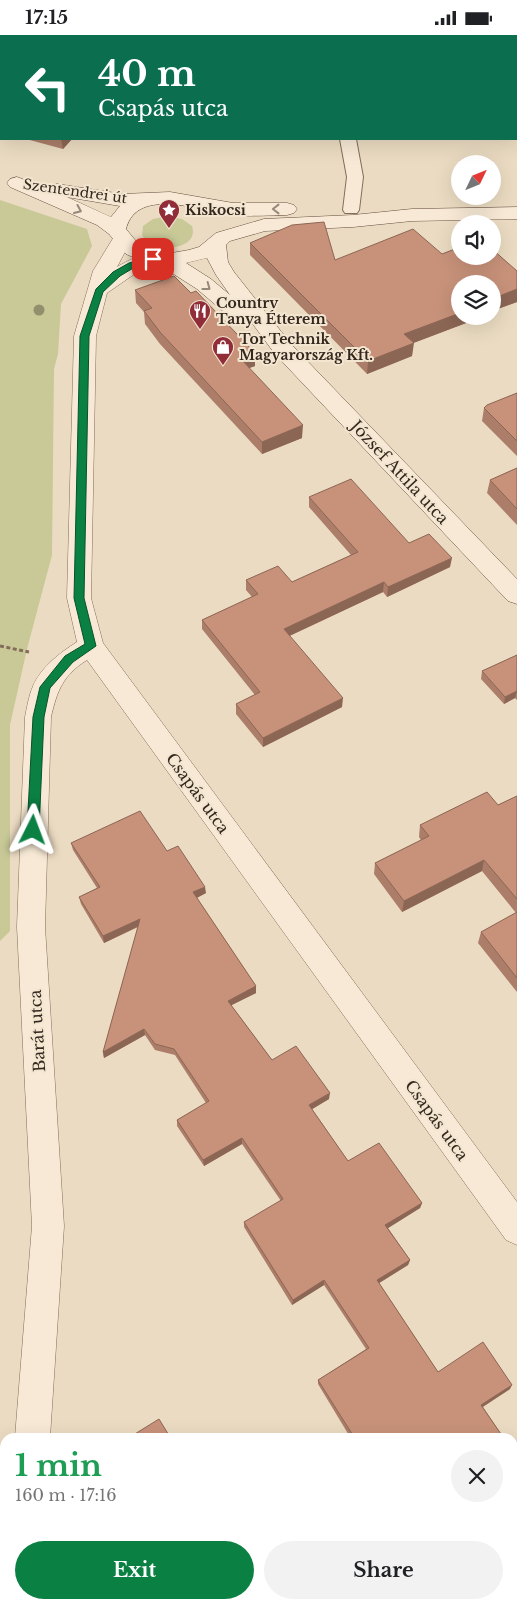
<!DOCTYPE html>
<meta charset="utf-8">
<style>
body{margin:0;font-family:"Libre Baskerville",serif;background:#f2f2f2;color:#202124;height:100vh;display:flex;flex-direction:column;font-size:19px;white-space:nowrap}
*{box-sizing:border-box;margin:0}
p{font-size:16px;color:#757577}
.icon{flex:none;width:28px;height:28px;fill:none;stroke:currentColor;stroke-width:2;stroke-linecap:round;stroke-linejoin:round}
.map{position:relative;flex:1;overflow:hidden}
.side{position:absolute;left:0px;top:1398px;width:518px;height:176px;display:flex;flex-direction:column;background:#fff;border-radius:15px 15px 0 0;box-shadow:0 5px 20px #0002}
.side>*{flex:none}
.top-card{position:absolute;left:0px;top:0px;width:518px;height:105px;box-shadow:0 5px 20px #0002;background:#0b6e4f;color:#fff;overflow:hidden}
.needle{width:32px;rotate:47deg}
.fabs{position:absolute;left:451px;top:120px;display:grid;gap:10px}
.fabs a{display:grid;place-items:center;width:50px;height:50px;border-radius:50%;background:#fff;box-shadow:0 5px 20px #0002;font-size:25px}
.pin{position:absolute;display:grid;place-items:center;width:42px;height:42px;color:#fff;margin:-21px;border-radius:10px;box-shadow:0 2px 8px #0006}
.me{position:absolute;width:55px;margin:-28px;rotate:3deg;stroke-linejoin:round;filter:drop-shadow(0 0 4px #0008)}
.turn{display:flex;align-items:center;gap:18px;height:105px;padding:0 15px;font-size:22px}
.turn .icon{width:65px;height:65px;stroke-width:2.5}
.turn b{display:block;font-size:35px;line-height:42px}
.round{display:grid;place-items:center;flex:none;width:52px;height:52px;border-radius:26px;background:#f2f2f2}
.summary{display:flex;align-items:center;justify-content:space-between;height:85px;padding:0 15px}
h1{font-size:30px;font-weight:700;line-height:38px;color:#1e9e55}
.primary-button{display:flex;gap:10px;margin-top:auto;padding:10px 15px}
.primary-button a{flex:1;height:58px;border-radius:30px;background:#0b8043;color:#fff;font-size:20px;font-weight:700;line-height:58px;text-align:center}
.primary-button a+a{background:#f2f2f2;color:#202124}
.status{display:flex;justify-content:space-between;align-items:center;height:35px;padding:0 25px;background:#fff;direction:ltr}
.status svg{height:14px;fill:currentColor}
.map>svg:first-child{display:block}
</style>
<div class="status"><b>17:15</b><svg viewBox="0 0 49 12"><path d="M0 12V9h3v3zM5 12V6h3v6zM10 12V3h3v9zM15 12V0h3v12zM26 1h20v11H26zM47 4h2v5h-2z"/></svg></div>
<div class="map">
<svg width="517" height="1573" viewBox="0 0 517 1573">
<rect width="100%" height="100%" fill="#ebdbc2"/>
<g fill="#c8c997">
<polygon points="0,165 87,194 92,211 61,269 58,319 54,334 52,520 27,614 10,690 10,896 0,906"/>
<path d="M168,181L182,184L192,191C200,216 153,219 142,200L143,191L153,184Z"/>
</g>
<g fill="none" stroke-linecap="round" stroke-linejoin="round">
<g stroke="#846c5a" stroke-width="2">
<polygon id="lane" points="340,104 356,104 363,142 359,175 357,178 345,178 343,175 347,142"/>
</g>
<g stroke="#846c5a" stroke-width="1">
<g id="street">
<path d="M122,198L129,200L132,204L117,232C129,225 146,216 160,220L163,224L160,228L133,240L107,258L96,301L91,563L103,608L517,1167V1210L506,1205L87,625C63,640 57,656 51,682L45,892L64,1191L50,1402H15L32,1191L17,892L25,682C27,672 29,660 33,651C41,632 61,617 77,607L67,563L74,301L93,236L115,200Z"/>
<polygon points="22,1569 59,1569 61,1573 23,1573"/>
</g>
</g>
<g stroke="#664e3e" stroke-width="1">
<path id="secondary" d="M17,142L48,154L50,151L57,149L122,159L170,157L233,168H287L294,170L297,174L294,178L287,180C269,180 251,182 233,180C204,177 137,150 126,194L140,211L157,218L166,219L189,215L199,212L216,198L264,184L353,180L412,174L517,172V184L412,186L353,192L265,196L230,206L226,210L228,227L234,237L291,309L517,544V569L508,566L275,319L252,288L245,290L237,288L197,254L161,231L146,228L126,219L109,199L97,190L10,152L7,148L10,144ZM67,162L120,171L111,182ZM207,223L216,240L230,260L211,244L186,228Z"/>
</g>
<g stroke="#846c5a" stroke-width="2.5" stroke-dasharray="2.5 2" stroke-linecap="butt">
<polyline points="392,1 394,0"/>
<polyline points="407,1 421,1"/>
</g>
<polyline stroke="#846c5a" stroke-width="3" stroke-dasharray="4 2.5" stroke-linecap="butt" points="0,611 29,617"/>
<use href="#lane" fill="#f7e9d5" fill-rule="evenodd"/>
<use href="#street" fill="#f7e9d5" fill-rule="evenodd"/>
<use href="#secondary" fill="#f7e9d5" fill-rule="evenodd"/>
</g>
<circle fill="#928f6c" cx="39" cy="275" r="5.5"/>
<g fill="#ac7e69">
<polygon points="0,0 66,0 65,1 1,1 1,36 0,35"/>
<polygon points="1,52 1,83 0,83 0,54"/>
<polygon points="26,104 72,104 63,114"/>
<polygon points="250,208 335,225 442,219 517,236 517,267 492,276 492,249 474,285 413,308 412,321 367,339 250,220"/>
<polygon points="135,255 191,258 255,318 255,331 249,333 302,403 262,419 160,309 145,289 144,277 136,268"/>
<polygon points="517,358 517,421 482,386 484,373"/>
<polygon points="517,433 517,490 487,458 490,445"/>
<polygon points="309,462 409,508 450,532 387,562 383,557 289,601 342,672 263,712 236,679 236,669 255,660 202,594 202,585 252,562 246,555 246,545 292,547 351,520 309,472"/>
<polygon points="517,620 517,665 515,663 504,669 481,644 482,636"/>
<polygon points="517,761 517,957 478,908 481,897 516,878 482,836 402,877 374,839 375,828 421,805 419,802 420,790 498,770"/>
<polygon points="71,808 167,816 206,858 197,863 256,951 256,958 231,970 272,1025 329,1064 312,1074 348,1126 422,1168 420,1173 388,1193 410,1225 408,1230 379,1248 438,1337 510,1354 483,1372 503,1402 350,1402 318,1349 318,1345 366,1314 324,1250 292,1270 244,1192 244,1187 281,1166 242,1109 204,1131 177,1091 177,1085 206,1068 175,1020 155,1015 145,1000 104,1023 103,1017 138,892 104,908 81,869 79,862 97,853 73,815"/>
<polygon points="477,1569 512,1569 517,1571 514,1573 480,1573"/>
</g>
<g fill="#8c6655">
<polygon points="47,0 66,0 65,1 46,1"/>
<polygon points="61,104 72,104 63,114"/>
<polygon points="517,254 517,267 492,276 492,264"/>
<polygon points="460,278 460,281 480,281 474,284 474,285 403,312 404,299"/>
<polygon points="414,308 412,321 367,339 368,326"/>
<polygon points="255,318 255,331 241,336 241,324"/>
<polygon points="303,390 302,403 262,419 262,407"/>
<polygon points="452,523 450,532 387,562 388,552"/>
<polygon points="384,547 383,557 283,604 284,594"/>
<polygon points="517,656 515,663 504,669 505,662"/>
<polygon points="343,663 342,672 263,712 263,703"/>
<polygon points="484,825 482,836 402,877 404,866"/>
<polygon points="205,852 206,858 194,864 193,857"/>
<polygon points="140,884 141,890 104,908 103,901"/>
<polygon points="256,951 256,958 228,972 228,966"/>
<polygon points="144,994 145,1000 104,1023 103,1017"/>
<polygon points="330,1058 329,1064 309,1076 309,1070"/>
<polygon points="242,1103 242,1109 204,1131 203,1125"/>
<polygon points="422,1168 420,1173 385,1195 385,1190"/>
<polygon points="410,1225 408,1230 376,1250 377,1245"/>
<polygon points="324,1245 324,1250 292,1270 293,1265"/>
<polygon points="512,1350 510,1354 479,1374 481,1370"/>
</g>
<g fill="#c8927a" stroke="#8c6655">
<polygon points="0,0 47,0 46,1 1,1 1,18 0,18"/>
<polygon points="379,0 388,0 388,1 378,1"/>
<polygon points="1,52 1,66 0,66 0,54"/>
<polygon points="324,187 335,225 413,194 442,219 460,212 460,221 492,221 492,214 517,236 517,254 492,264 492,249 460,249 460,278 404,299 414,308 368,326 250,208 292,190"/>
<polygon points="174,241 191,258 196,256 255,318 241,324 303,390 262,407 160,297 144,276 152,273 135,255"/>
<polygon points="517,358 517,406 484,373 487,370"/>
<polygon points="517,433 517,474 490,445"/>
<polygon points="351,444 409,508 429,499 452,523 388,552 384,547 284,594 343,663 263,703 236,669 260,657 202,585 258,559 246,545 278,531 292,547 358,517 309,462"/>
<polygon points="517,620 517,656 505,662 482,636"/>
<polygon points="487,757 498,770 517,761 517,864 484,825 404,866 375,828 429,801 420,790"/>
<polygon points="140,776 167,816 178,811 205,852 193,857 256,951 228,966 272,1025 296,1011 330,1058 309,1070 348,1126 379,1108 422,1168 385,1190 410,1225 377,1245 438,1337 483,1307 512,1350 481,1370 503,1402 354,1402 318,1345 369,1313 324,1245 293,1265 244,1187 283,1164 242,1103 203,1125 177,1085 209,1066 174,1014 155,1009 144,994 103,1017 140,884 103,901 79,862 100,852 71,808"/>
<polygon points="517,877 517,943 481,897"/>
<polygon points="159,1384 170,1402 130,1402"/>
<polygon points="512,1416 517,1423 517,1570 512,1573 483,1573 481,1569 512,1569"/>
</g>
<defs><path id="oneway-chevron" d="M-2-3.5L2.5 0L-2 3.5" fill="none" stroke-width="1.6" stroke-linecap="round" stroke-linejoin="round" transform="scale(1.25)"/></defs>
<g stroke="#96887a">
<use href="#oneway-chevron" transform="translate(276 174) rotate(-180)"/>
<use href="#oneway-chevron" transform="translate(78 175) rotate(24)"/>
<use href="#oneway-chevron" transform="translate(207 252) rotate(37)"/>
</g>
<polygon fill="#0b8043" stroke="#07532c" points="153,221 156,222 156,225 135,232 120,241 103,257 89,301 84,563 96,611 73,627 50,653 44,682 39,795 37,799 29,799 27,795 33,682 40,652 65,621 85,609 74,563 80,301 96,254 113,237 129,228"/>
<defs>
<g id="sight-pin" transform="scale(1.125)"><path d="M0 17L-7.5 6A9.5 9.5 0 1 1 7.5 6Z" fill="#902d38" stroke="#f3e6d1"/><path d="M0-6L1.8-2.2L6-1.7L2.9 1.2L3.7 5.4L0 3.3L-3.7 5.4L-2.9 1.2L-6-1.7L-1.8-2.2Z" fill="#fff"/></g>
<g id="restaurant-pin" transform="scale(1.125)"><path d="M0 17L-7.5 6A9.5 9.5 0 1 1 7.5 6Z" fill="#902d38" stroke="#f3e6d1"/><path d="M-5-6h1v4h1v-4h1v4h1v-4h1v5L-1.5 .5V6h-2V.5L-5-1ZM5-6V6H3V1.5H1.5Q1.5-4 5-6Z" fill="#fff"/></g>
<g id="shop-pin" transform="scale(1.125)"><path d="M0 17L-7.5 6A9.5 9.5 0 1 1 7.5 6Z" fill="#902d38" stroke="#f3e6d1"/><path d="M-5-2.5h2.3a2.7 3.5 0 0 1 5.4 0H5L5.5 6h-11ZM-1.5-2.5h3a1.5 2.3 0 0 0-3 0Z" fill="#fff"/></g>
</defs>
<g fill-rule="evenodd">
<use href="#sight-pin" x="169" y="175"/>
<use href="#restaurant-pin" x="200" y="276"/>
<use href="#shop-pin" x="223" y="312"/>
</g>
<g text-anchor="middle" stroke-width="4" stroke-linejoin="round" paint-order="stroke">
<g font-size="14" fill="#35271e" stroke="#f3e6d1">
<text transform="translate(75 156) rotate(8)" y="5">Szentendrei út</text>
</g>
<g font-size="14" font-weight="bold" fill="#35271e" stroke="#f3e6d1" text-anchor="start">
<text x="185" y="180">Kiskocsi</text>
<text x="216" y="273">Country<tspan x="216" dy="16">Tanya Étterem</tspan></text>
<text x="239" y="309">Tor Technik<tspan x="239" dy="16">Magyarország Kft.</tspan></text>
</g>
<g font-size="16" fill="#35271e" stroke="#f3e6d1">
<text transform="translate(400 437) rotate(47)" y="6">József Attila utca</text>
<text transform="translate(198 758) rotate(54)" y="6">Csapás utca</text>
<text transform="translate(37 996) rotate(-93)" y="6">Barát utca</text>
<text transform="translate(437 1085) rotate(54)" y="6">Csapás utca</text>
</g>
</g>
</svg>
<div class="fabs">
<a><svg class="needle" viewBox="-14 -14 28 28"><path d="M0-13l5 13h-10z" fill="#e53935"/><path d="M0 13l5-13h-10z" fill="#757577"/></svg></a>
<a><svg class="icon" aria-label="sound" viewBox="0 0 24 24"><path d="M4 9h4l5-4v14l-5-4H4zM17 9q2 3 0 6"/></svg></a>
<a><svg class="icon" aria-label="layers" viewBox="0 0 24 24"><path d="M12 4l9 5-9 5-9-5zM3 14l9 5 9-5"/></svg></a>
</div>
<div class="pin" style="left:153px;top:224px;background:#d93025"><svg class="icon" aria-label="arrive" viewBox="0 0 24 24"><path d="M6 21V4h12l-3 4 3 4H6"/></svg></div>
<svg class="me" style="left:33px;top:795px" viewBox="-20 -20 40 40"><path d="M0-17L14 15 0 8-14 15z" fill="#0b8043" stroke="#fff" stroke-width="4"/></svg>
<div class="top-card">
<div class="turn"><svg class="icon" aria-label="left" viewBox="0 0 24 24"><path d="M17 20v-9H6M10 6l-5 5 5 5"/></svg><div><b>40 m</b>Csapás utca</div></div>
</div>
<section class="side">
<div class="summary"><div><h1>1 min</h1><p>160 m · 17:16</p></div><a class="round"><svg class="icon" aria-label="close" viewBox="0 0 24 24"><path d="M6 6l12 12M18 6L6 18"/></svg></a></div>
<div class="primary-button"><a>Exit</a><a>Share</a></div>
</section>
</div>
